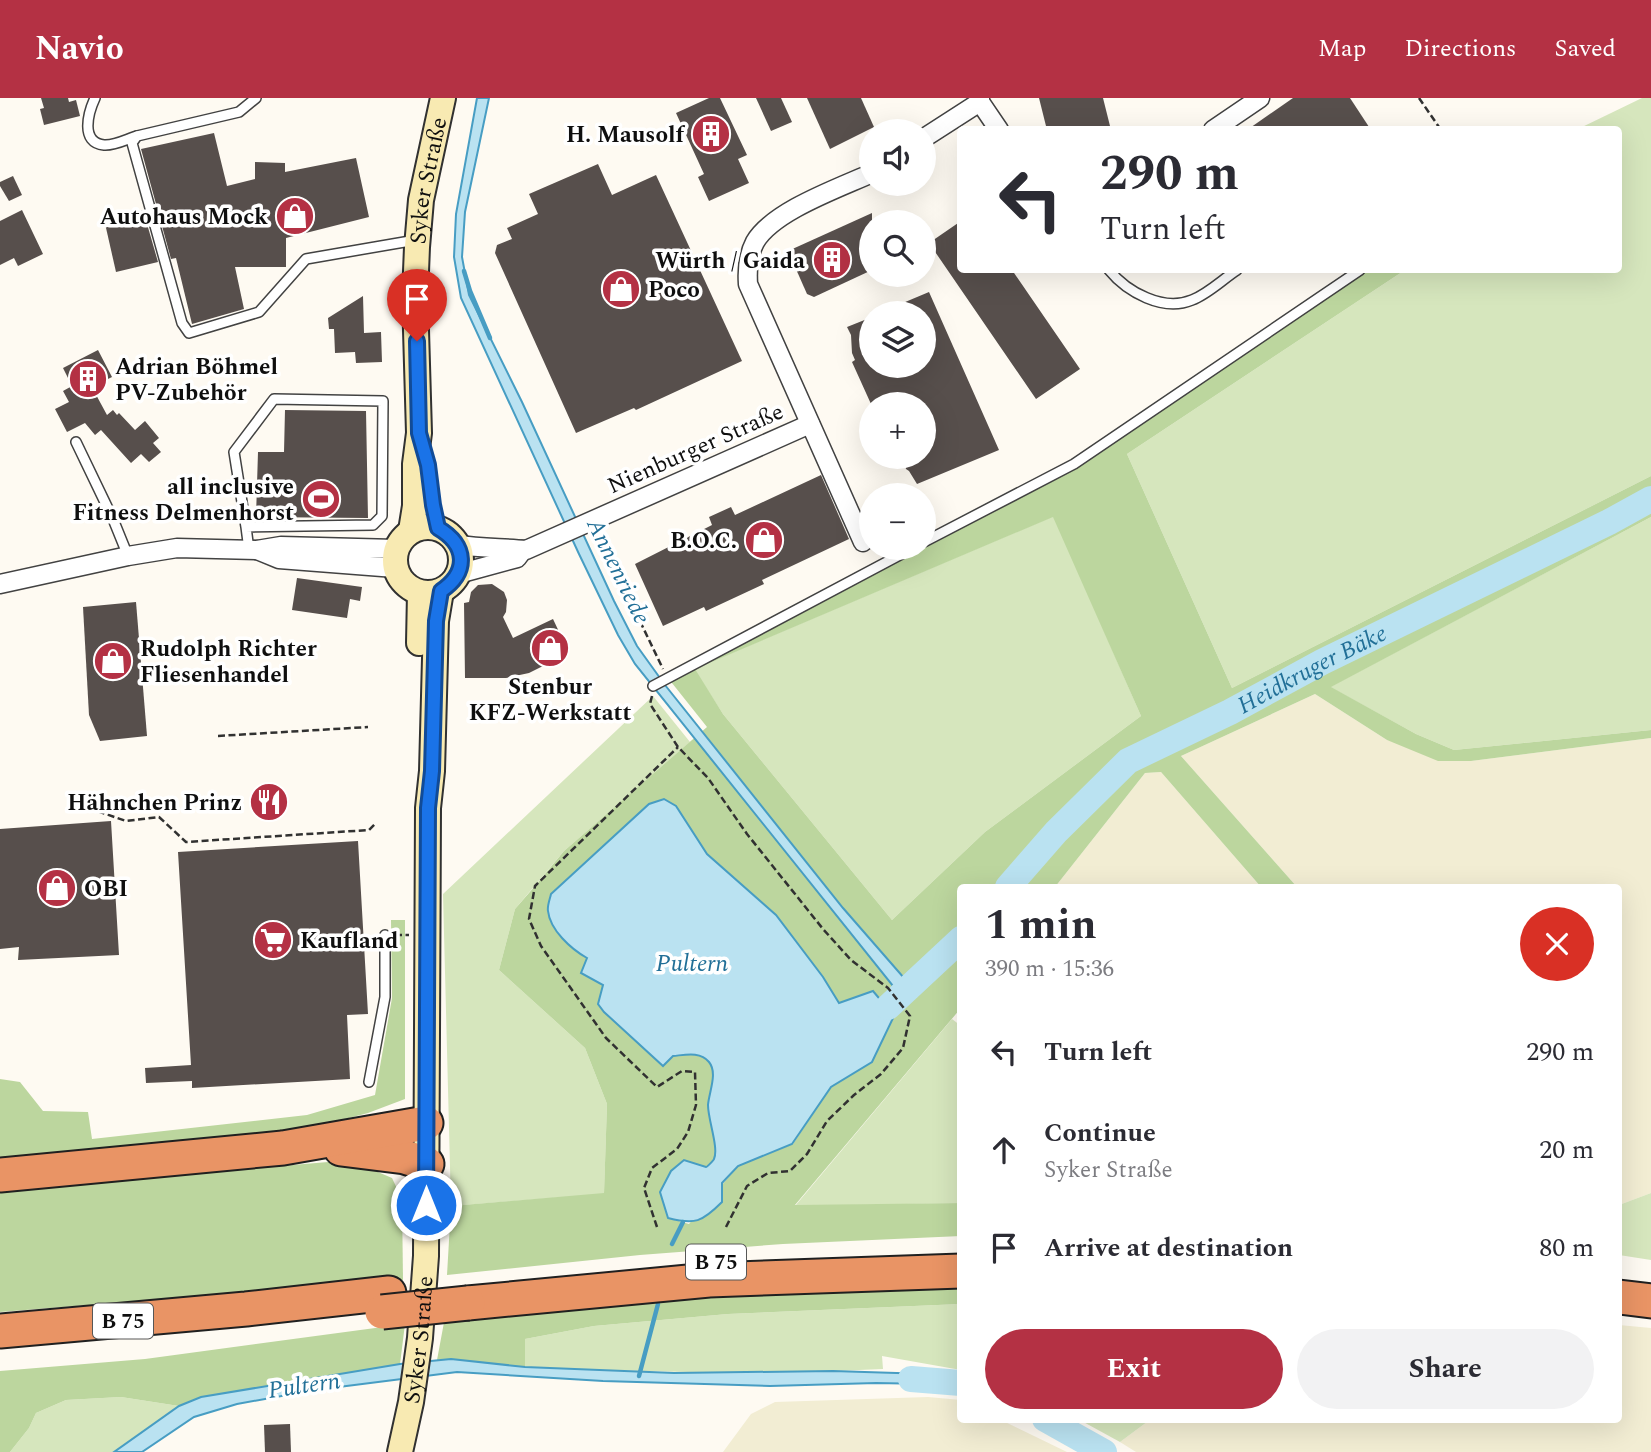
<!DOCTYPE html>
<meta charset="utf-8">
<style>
body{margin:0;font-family:Spectral,serif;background:#f2f2f3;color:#2b2b33;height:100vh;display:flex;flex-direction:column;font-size:26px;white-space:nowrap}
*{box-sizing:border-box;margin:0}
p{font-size:23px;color:#7c7c81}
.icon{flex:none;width:38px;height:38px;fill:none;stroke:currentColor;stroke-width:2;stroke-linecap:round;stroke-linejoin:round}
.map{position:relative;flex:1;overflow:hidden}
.details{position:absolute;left:957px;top:786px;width:665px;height:539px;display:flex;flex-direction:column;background:#fff;border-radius:7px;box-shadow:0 7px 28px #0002}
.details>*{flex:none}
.banner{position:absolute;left:957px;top:28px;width:665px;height:147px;border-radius:7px;box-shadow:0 7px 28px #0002;background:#fff;color:#2b2b33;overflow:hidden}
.controls{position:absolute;left:859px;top:21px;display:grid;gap:14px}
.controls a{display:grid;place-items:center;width:77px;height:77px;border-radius:50%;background:#fff;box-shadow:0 7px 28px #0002;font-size:35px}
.pin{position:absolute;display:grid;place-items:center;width:60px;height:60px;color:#fff;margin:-72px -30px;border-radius:50% 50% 50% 0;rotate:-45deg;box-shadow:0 0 7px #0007}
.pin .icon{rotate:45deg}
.me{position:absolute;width:77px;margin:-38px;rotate:0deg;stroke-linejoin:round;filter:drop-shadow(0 0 5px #0008)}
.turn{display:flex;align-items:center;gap:24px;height:147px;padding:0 28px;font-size:32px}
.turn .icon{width:91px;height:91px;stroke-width:2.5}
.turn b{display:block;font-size:49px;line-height:60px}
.round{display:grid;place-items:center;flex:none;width:74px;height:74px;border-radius:37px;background:#f2f2f3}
.summary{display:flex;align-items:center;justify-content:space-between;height:119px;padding:0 28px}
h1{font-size:42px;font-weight:700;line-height:52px}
.action{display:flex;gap:14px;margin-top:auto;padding:14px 28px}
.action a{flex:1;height:80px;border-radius:42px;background:#b43144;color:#fff;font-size:28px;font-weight:700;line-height:80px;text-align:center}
.action a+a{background:#f2f2f3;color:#2b2b33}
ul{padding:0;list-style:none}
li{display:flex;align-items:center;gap:21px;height:98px;padding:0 28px}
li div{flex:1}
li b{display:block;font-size:26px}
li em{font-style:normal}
header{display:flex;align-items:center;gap:42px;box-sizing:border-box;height:98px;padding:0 35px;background:#b43144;color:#fff}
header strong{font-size:33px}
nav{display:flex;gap:38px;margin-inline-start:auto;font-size:24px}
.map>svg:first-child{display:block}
</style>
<header>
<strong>Navio</strong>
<nav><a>Map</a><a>Directions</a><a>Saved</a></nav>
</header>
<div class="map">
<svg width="1651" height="1354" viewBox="0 0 1651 1354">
<rect width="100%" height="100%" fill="#fefaf2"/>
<g fill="#f2edd3">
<polygon points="1315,596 1387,642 1471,663 1651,640 1651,1095 1619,1107 1619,789 1297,789 1181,658"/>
<polygon points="1161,674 1261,789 1055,789 1145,675"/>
<polygon points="1619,1227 1651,1230 1651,1354 1136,1354 1120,1344 1151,1321 1619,1321"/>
<polygon points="928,1299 961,1302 961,1321 999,1321 1067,1354 723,1354 751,1316 775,1304"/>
</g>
<g fill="#d6e6bd">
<polygon points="1642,0 1651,0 1651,378 1232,590 1127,356 1405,172 1619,172 1619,32 1578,31"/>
<polygon points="1054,418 1141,618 985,734 892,822 723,616 694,571"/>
<polygon points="1651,419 1651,632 1454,652 1416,636 1330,589"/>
<polygon points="653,598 690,644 564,753 515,811 499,872 585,950 607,1006 604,1096 451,1108 443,796"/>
<polygon points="952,921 961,928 961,1105 795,1108"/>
<polygon points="1651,1095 1651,1162 1619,1157 1619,1107"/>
<path d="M961,1206V1272L882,1258L883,1271C764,1277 645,1274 525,1269V1241L594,1228L728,1216Z"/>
<polygon points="121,1299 179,1308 114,1354 10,1354 29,1330 36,1315 66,1302"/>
<polygon points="1078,1321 1151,1321 1120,1344"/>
</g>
<g fill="#bcd69e" fill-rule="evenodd">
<path d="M1364,172H1405L1127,356L1232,590L1651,378V396L1587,432L1321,561L1245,603L1152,648L1153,653L1250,605L1321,567L1651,404V419L1331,589L1416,636L1454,652L1651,632V640L1471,663H1438L1387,642L1315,596L1181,658L1297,789H1261L1161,674L1145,675L1055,789H961V910L795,1107L961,1105V1138L783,1146L640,1157L447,1177L451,1108L604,1095L607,1006L585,950L499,872L515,811L535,788L564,753L707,629L668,580L918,450H924V447L1062,375ZM1053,419L1141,618L985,734L892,822L723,616L695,571ZM649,706L676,708L707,756L776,817L823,879L839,905L894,918L872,964L831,989L793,1046L738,1068L689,1126L668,1120L699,1068L707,1070C709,1067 713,1065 714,1061C719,1049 708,1022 708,1007C709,993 718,975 709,964C700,953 685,957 673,958L602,897L603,887L581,875L587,860L551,796Z"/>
<polygon points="391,822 405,822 405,1001 368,1015 299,1033 0,1064 0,981 20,984 43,1013 88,1014 92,1041 307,1017 375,997 392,900"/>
<polygon points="328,1064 359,1066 392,1080 402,1101 403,1182 0,1214 0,1092"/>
<polygon points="961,1182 961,1206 728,1216 594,1228 525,1241 525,1269 451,1261 437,1262 445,1219 575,1206"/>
<polygon points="405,1226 400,1266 201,1299 179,1308 121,1299 66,1302 36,1315 29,1330 10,1354 0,1354 0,1273 145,1261"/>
</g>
<g fill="#bae2f1" stroke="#479dc3" stroke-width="2">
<polygon points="477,0 489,0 465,114 462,159 469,197 522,304 614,503 637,548 665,587 843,810 911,888 901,898 635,566 618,537 579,456 461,200 454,159 456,116"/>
<path d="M664,701L676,708L707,756L776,817L823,879L839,905L873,893L894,918L872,964L831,989L792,1046L738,1068L722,1085V1104C702,1124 695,1127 668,1120L660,1094L671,1073L684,1062L706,1069C707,1069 714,1062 714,1061C719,1050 708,1022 708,1007C709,994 718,975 709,964C700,953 685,957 673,958L663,968L604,914L598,906L603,887L581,875L587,860C571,851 550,832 548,813C547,808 550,801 551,796L649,706Z"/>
<polygon points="451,1261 525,1269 674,1275 833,1273 928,1276 947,1283 929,1286 876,1285 770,1288 603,1283 457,1274 315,1292 237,1306 194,1319 142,1354 114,1354 179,1308 201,1299 400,1266"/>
</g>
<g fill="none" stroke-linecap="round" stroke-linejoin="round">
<g stroke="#479dc3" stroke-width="4.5">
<polyline points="464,173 470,193 490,240"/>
<polyline points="672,1146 683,1124"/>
<polyline points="639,1278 658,1206"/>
</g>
<g stroke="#bae2f1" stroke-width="26">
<path id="s1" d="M1008,789L1056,734L1128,663L1230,614L1322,564L1609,424L1651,401"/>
<polyline points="888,909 961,841"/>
<polyline points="911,1281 961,1285"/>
<polyline points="1045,1321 1104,1354"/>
</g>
</g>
<g fill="#574f4c">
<polygon points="41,0 68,0 69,4 76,2 80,18 44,27 40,11 44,10"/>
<polygon points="709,0 720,0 747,57 738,61 749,85 709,103 698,79 704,76 676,15"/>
<polygon points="756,0 781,0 792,24 771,33"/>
<polygon points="807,0 861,0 874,29 830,51"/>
<polygon points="1039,0 1103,0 1111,32 1047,32"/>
<polygon points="1293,0 1350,0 1371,32 1247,32"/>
<polygon points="214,35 227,88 255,81 255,64 285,65 285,74 356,60 369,119 286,140 286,169 235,169 244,211 192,226 176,160 171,161 141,51"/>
<polygon points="598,66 612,97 656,77 742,263 636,312 634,310 576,335 495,155 497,147 512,141 507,130 538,116 529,96"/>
<polygon points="13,78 22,97 9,103 0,88 0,84"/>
<polygon points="22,112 43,156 18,168 14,160 0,167 0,123"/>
<polygon points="143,112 158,164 116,174 104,121"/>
<polygon points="872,115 872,172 814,199 807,196 788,153"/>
<polygon points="961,123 961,172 1012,172 1080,271 1036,301 929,145"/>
<polygon points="929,194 999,352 917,386 909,373 906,371 903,359 924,359 924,306 871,306 852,264 855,262 852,255 851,237 847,229 872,219 872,268 924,268 924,215 879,215"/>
<polygon points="363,198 364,235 381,234 382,264 356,265 355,254 335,255 334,231 329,231 328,220"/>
<polygon points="98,252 112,279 104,283 106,287 94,293 107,317 113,312 117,317 119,315 135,332 145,323 159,340 153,345 161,354 149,364 141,356 131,365 101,332 95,337 85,325 67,334 55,311 69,304 63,293 72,288 63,270"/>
<polygon points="285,312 366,313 368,420 256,419 258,354 284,354"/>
<polygon points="821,377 849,441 762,482 764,486 706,513 704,509 663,528 635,466 712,427 709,419 731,409 735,417"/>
<polygon points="297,480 362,489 360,503 350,501 347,520 292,512"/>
<polygon points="492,486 504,494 507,502 506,514 503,519 513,540 553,521 569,555 529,575 506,580 465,580 464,505 469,504 471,494 478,487"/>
<polygon points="136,504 147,638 100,643 89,617 83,509"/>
<polygon points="111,723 119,857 18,862 19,849 0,851 0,731"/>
<polygon points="358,743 368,916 347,917 350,981 192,990 192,983 146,985 145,970 191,967 178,754"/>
<polygon points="290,1326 291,1354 265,1354 264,1327"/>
</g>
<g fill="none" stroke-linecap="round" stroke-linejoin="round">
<g stroke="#424242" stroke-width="12">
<g id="lane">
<path d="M95,0C88,15 80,45 104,47C114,48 127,41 137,38"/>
<polyline points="256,0 239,14 137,38 132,45 182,225 189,235 259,214 306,161 416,142"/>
<path d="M1109,172C1127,194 1163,214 1192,202C1208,196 1223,181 1237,172"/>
<polyline points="76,344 113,421 128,458"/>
<polyline points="246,429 234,354 274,301 383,303 382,418 373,427 246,429 249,452"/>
<polyline points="924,444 1074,366 1360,172"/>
<polyline points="653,588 913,450"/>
<polyline points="369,984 385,899 385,837"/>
</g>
</g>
<g stroke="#424242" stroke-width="21">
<g id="street">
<polyline points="980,0 980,4 999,32"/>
<polyline points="1213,32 1260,0"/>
<polyline points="924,40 980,4"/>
<path d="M863,444L748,186C747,171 748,157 755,144C773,113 839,90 872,75"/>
<path d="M458,447C481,450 504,450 526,452L810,326"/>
<polyline points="257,452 279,461 395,470"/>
<polyline points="458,476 517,460 523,452"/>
<polyline points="0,486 128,458 177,450 257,452 281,448 396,451"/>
</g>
</g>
<g stroke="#313131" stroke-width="28">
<g id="secondary">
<circle cx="428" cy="462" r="33"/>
<path id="s2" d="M411,433L415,408V366L419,335L415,198L417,149L421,102L443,0"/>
<polyline points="419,545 420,495"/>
<path id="s3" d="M400,1354L411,1304L420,1240L426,1158L428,710L432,673L436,523L441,493"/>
</g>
</g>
<g stroke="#202020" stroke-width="37">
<g id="highway">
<polyline points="341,1051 405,1059 427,1066"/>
<polyline points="0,1077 283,1050 426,1025"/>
<polyline points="1619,1199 1651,1203"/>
<polyline points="468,1205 709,1182 961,1173"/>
<polyline points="0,1233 246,1211 389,1195"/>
</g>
</g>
<g stroke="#313131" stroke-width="2.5" stroke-dasharray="7 3.5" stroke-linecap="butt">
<polyline points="1419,0 1441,32"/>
<polyline points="599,438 663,571"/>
<polyline points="652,598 650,606 678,649 708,680 747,736 823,831 851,862 888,890 910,918 903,950 881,976 854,997 827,1023 807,1056 790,1073 768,1075 747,1088 726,1129"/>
<polyline points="218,638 368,629"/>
<polyline points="68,703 126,723 159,719 186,744 369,732 375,726"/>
<polyline points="395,837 409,837"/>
<polyline points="657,1129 644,1090 652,1070 677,1051 688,1034 696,1007 695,974 682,973 657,989 606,940 541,848 529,821 535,788 678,649"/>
</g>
<use href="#lane" stroke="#fff" stroke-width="9"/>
<use href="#street" stroke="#fff" stroke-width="18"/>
<use href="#secondary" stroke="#f8eab2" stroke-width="24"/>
<use href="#highway" stroke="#e99465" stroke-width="33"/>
<g stroke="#202020" stroke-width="37" stroke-linecap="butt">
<polyline id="highway-bridge" points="382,1214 468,1205"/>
</g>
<use href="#highway-bridge" stroke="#e99465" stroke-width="33"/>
</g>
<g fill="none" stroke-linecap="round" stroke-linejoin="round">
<g stroke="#114b97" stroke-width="18">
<path id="route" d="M417,243L419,335L428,367L433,407L438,430C467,447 469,474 441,493L436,523L432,673L428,710L426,1107"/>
</g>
<use href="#route" stroke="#1a73e8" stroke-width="12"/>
</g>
<defs>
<g id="building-disc" transform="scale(2.0125)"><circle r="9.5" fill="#b43144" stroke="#fff"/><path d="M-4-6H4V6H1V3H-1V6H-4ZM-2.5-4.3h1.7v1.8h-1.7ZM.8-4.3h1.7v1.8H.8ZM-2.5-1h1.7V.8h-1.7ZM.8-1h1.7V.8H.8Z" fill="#fff"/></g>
<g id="shop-disc" transform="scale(2.0125)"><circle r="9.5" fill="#b43144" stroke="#fff"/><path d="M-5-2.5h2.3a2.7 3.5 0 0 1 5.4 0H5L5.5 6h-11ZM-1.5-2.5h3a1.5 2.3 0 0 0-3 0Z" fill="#fff"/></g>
<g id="stadium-disc" transform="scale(2.0125)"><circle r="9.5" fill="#b43144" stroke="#fff"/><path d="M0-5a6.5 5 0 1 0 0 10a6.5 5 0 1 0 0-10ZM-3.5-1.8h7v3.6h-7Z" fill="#fff"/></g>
<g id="restaurant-disc" transform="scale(2.0125)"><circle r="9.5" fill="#b43144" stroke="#fff"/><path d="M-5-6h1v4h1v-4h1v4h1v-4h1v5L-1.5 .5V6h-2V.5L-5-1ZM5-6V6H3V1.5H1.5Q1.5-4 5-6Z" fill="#fff"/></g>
<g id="supermarket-disc" transform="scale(2.0125)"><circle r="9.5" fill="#b43144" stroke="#fff"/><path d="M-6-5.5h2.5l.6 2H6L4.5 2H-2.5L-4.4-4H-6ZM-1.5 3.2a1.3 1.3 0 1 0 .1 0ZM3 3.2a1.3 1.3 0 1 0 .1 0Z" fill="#fff"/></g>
</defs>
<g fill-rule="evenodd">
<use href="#building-disc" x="711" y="36"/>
<use href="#shop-disc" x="295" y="118"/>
<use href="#building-disc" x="832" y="162"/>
<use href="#shop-disc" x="621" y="191"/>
<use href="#building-disc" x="88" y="281"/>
<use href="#stadium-disc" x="321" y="401"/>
<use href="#shop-disc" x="764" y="442"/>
<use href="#shop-disc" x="550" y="550"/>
<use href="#shop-disc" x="113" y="563"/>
<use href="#restaurant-disc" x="269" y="704"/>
<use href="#shop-disc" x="57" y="790"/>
<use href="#supermarket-disc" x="273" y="842"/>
</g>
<g text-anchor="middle" stroke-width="7" stroke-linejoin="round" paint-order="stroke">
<g fill="#fff" stroke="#575757" stroke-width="2">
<rect x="686" y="1146.5" width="60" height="35" rx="5"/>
<rect x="93" y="1205.5" width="60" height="35" rx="5"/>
</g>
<g font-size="21" font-weight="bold" fill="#0f0f0f">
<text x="716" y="1171">B 75</text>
<text x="123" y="1230">B 75</text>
</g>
<g font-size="23" font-weight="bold" fill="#0f0f0f" stroke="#fff" text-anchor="end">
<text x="684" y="44">H. Mausolf</text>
<text x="268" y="126">Autohaus Mock</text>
<text x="805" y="170">Würth / Gaida</text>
<text x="648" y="199" text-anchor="start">Poco</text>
<text x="115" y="276" text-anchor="start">Adrian Böhmel<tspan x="115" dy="26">PV-Zubehör</tspan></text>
<text x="294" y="396">all inclusive<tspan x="294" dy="26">Fitness Delmenhorst</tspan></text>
<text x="737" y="450">B.O.C.</text>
<text x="140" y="558" text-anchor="start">Rudolph Richter<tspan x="140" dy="26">Fliesenhandel</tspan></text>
<text x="550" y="596" text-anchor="middle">Stenbur<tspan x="550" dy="26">KFZ-Werkstatt</tspan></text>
<text x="242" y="712">Hähnchen Prinz</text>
<text x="84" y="798" text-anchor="start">OBI</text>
<text x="300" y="850" text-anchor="start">Kaufland</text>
</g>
<g font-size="23" fill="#0f0f0f" stroke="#fff">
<text dy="8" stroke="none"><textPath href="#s2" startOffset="352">Syker Straße</textPath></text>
<text transform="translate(695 350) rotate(-24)" y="8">Nienburger Straße</text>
<text dy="8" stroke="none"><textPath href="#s3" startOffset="114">Syker Straße</textPath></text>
</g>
<g font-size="24" font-style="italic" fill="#216f97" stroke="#fff">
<text transform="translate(619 473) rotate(64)" y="8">Annenriede</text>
<text dy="8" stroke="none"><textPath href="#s1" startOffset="380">Heidkruger Bäke</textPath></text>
<text x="692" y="873">Pultern</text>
<text transform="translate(304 1287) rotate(-8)" y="8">Pultern</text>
</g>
</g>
</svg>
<div class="controls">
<a><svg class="icon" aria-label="sound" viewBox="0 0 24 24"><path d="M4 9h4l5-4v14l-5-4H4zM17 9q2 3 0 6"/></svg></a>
<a><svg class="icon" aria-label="search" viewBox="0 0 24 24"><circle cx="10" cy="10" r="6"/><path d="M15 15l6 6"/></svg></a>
<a><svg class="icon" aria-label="layers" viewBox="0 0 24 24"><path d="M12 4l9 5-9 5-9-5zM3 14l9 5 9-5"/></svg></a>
<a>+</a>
<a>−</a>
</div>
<div class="pin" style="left:417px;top:243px;background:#d93025"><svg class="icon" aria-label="arrive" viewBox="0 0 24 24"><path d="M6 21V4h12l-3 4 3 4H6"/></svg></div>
<svg class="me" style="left:426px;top:1107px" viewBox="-20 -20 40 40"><circle r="17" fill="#1a73e8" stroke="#fff" stroke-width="3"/><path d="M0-11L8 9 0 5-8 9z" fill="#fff"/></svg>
<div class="banner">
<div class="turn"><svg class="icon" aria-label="left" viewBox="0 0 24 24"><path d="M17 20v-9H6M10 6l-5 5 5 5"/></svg><div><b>290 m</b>Turn left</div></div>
</div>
<section class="details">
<div class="summary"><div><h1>1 min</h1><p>390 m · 15:36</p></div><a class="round" style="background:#d93025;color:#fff"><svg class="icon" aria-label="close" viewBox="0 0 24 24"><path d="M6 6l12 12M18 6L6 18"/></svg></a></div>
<ul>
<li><svg class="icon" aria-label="left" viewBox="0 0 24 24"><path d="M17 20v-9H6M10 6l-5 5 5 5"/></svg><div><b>Turn left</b></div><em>290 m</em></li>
<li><svg class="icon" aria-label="ahead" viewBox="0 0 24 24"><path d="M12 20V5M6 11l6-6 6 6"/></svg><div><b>Continue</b><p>Syker Straße</p></div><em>20 m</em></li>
<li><svg class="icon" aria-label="arrive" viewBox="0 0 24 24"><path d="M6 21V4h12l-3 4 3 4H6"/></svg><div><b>Arrive at destination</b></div><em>80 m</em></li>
</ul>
<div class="action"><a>Exit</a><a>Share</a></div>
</section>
</div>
